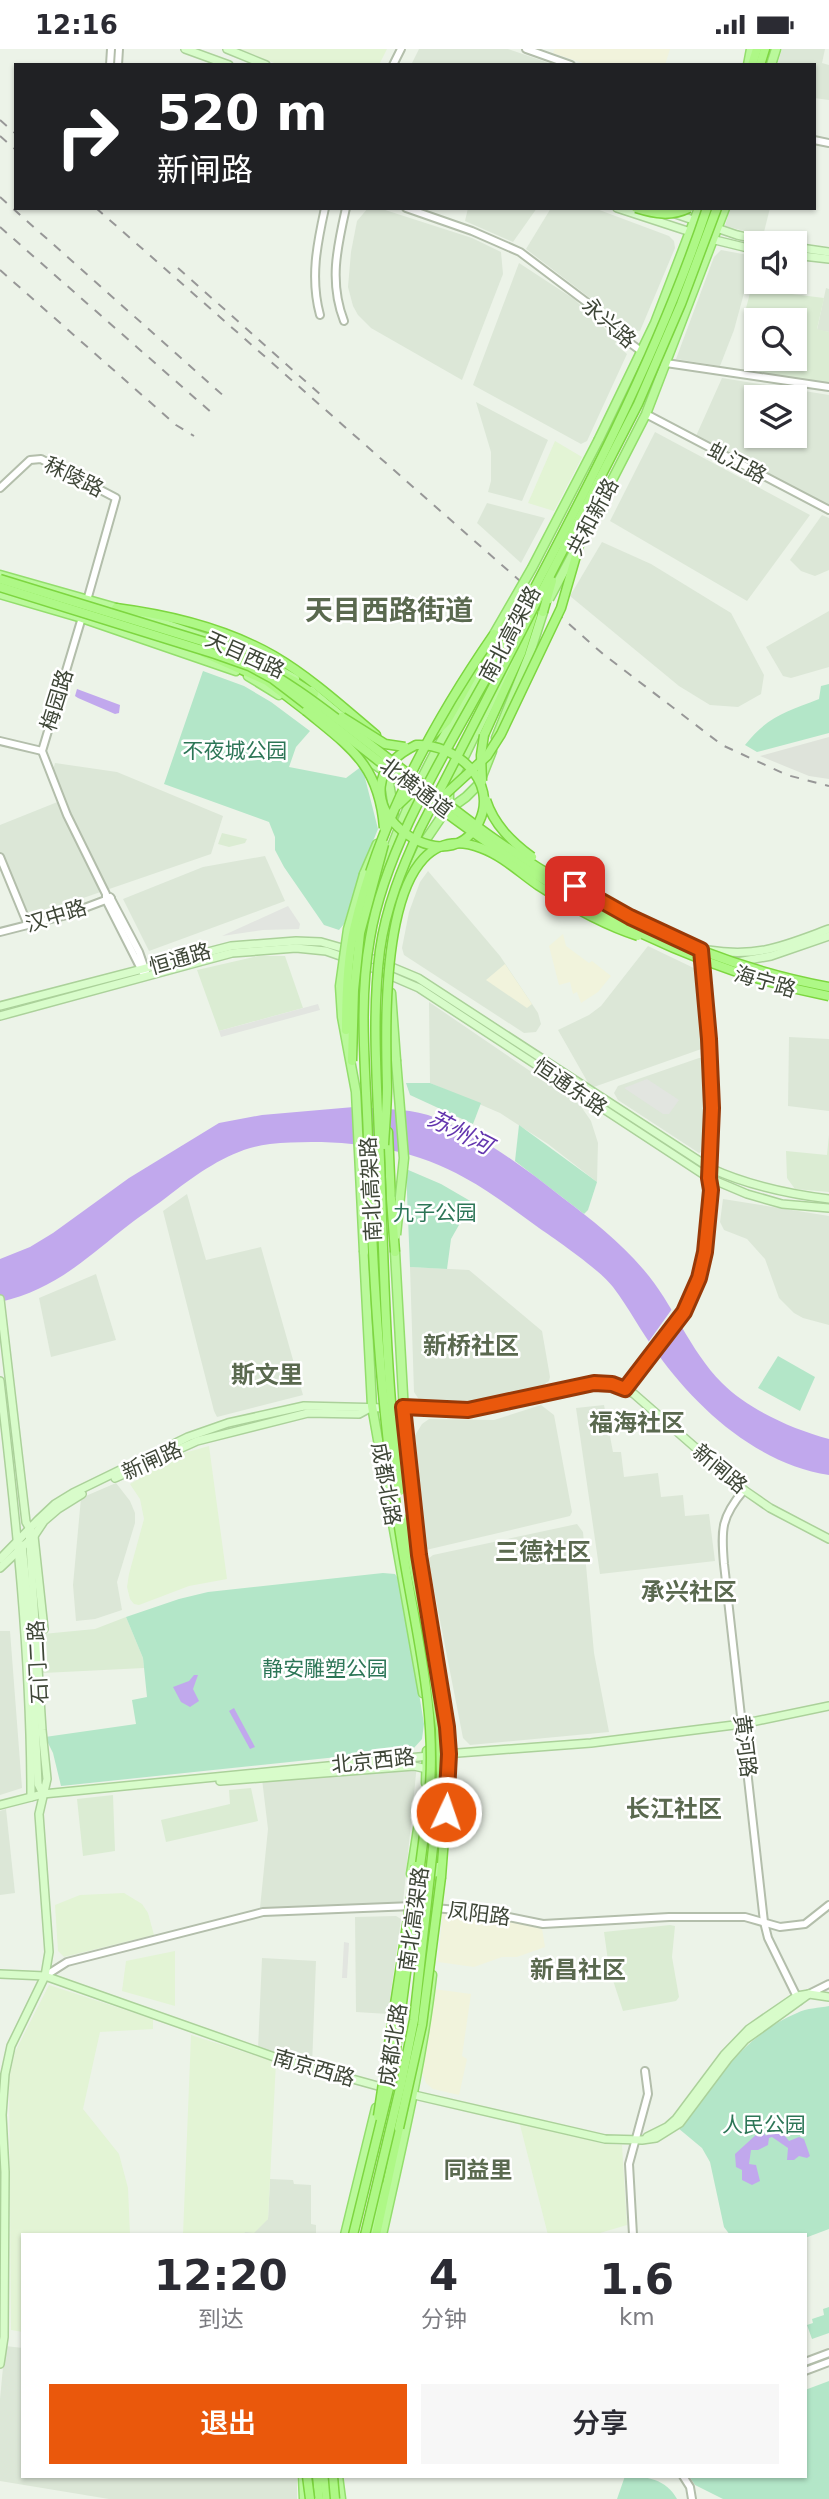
<!DOCTYPE html>
<html lang="zh">
<meta charset="utf-8">
<style>
body{margin:0;font-family:"DejaVu Sans","Noto Sans SC",sans-serif;background:#f7f7f7;color:#2b2b33;height:100vh;display:flex;flex-direction:column;font-size:26px;white-space:nowrap}
*{box-sizing:border-box;margin:0}
p{font-size:23px;color:#7c7c81}
.icon{flex:none;width:38px;height:38px;fill:none;stroke:currentColor;stroke-width:2;stroke-linecap:round;stroke-linejoin:round}
.map{position:relative;flex:1;overflow:hidden}
.drawer{position:absolute;left:21px;top:2184px;width:786px;height:245px;display:flex;flex-direction:column;background:#fff;border-radius:0px;box-shadow:0 2px 5px #0004}
.drawer>*{flex:none}
.banner{position:absolute;left:14px;top:14px;width:802px;height:147px;border-radius:0px;box-shadow:0 2px 5px #0004;background:#202124;color:#fff;overflow:hidden}
.tools{position:absolute;left:744px;top:182px;display:grid;gap:14px}
.tools a{display:grid;place-items:center;width:63px;height:63px;border-radius:0px;background:#fff;box-shadow:0 2px 5px #0004;font-size:35px}
.pin{position:absolute;display:grid;place-items:center;width:60px;height:60px;color:#fff;margin:-30px;border-radius:14px;box-shadow:0 4px 10px #0006}
.me{position:absolute;width:77px;margin:-38px;rotate:3deg;stroke-linejoin:round;filter:drop-shadow(0 0 5px #0008)}
.turn{display:flex;align-items:center;gap:24px;height:147px;padding:0 28px;font-size:32px}
.turn .icon{width:91px;height:91px;stroke-width:2.5}
.turn b{display:block;font-size:49px;line-height:60px}
.eta{display:flex;justify-content:space-evenly;align-items:center;height:119px;text-align:center}
.eta b{font-size:42px;font-weight:600;line-height:49px}
.cta{display:flex;gap:14px;margin-top:auto;padding:14px 28px}
.cta a{flex:1;height:80px;border-radius:0px;background:#ea580c;color:#fff;font-size:28px;font-weight:600;line-height:80px;text-align:center}
.cta a+a{background:#f7f7f7;color:#2b2b33}
.status{display:flex;justify-content:space-between;align-items:center;height:49px;padding:0 35px;background:#fff;direction:ltr}
.status svg{height:19px;fill:currentColor}
.map>svg:first-child{display:block}
</style>
<div class="status"><b>12:16</b><svg viewBox="0 0 49 12"><path d="M0 12V9h3v3zM5 12V6h3v6zM10 12V3h3v9zM15 12V0h3v12zM26 1h20v11H26zM47 4h2v5h-2z"/></svg></div>
<div class="map">
<svg width="829" height="2450" viewBox="0 0 829 2450">
<rect width="100%" height="100%" fill="#ecf3e8"/>
<g fill="#dce7d7" fill-rule="evenodd">
<polygon points="419,0 508,0 555,16 411,16"/>
<polygon points="782,0 825,0 822,14 829,16 829,51 814,49 814,16 777,16"/>
<polygon points="368,159 379,159 472,189 501,203 503,225 462,331 371,279 358,266 353,257 348,238 351,203 357,172"/>
<polygon points="468,159 537,159 513,193 465,172"/>
<polygon points="551,159 594,159 669,187 674,192 675,199 640,282 633,282 526,200"/>
<polygon points="730,159 770,159 763,187 725,177"/>
<polygon points="721,201 748,206 753,211 734,281 720,317 676,310 714,208"/>
<polygon points="519,214 574,250 617,291 615,295 627,305 587,392 581,395 473,336"/>
<polygon points="826,239 829,240 829,283 817,281"/>
<path d="M722,329L829,346V457L696,387ZM756,348H794V387H756Z"/>
<polygon points="476,353 548,391 522,452 488,443 491,432 491,403"/>
<polygon points="655,383 810,466 747,552 610,472"/>
<polygon points="487,454 545,469 521,514 477,474"/>
<polygon points="822,466 829,469 829,521 815,527 801,522 790,511"/>
<polygon points="602,493 651,515 731,564 764,626 761,645 738,658 710,656 679,637 570,547"/>
<polygon points="829,562 829,618 791,629 783,627 766,598"/>
<polygon points="55,714 117,723 223,767 211,805 25,869 0,808 0,776 65,750 53,721"/>
<polygon points="265,807 285,852 149,902 123,850 203,818"/>
<polygon points="428,822 500,907 538,964 541,975 536,983 524,984 404,906 402,899 409,863 420,833"/>
<polygon points="648,897 700,922 707,998 591,1039 558,981 589,966 601,957"/>
<polygon points="429,953 580,1056 591,1072 598,1094 597,1133 548,1095 500,1064 430,1034"/>
<polygon points="789,988 829,990 829,1062 788,1057"/>
<polygon points="699,1009 703,1009 704,1012 708,1060 708,1092 705,1101 699,1104 618,1051 614,1044 618,1037"/>
<polygon points="187,1145 206,1211 261,1198 303,1346 217,1368 214,1362 163,1162"/>
<polygon points="723,1150 829,1167 829,1276 803,1269 794,1264 779,1249 765,1210 747,1190 724,1181 720,1173"/>
<polygon points="410,1218 469,1221 542,1282 550,1328 549,1332 541,1338 481,1352 461,1354 420,1352 414,1343"/>
<polygon points="96,1225 116,1291 51,1308 39,1249"/>
<polygon points="541,1356 554,1366 572,1463 570,1467 426,1501 414,1388 422,1375 429,1370 494,1371"/>
<polygon points="604,1356 613,1403 621,1403 624,1428 658,1424 661,1448 683,1446 685,1467 709,1465 715,1512 600,1525 576,1359"/>
<polygon points="116,1434 130,1452 135,1464 135,1474 117,1533 122,1561 95,1570 76,1572 73,1536 81,1449"/>
<polygon points="577,1475 583,1483 594,1604 609,1683 470,1696 463,1689 428,1510 433,1506"/>
<polygon points="0,1582 10,1582 22,1739 0,1746"/>
<polygon points="417,1715 403,1854 260,1859 268,1780 262,1730"/>
<polygon points="6,1760 15,1844 0,1846 0,1762"/>
<polygon points="396,1867 401,1870 388,1965 356,1963 355,1868"/>
<polygon points="262,1909 316,1912 312,2017 258,2000"/>
<polygon points="270,2130 293,2131 294,2135 311,2136 311,2175 316,2176 316,2186 244,2186 244,2183 268,2170"/>
<polygon points="5,2297 23,2299 23,2427 297,2427 297,2450 109,2450 0,2432 0,2350"/>
</g>
<g fill="#e3f4d5">
<polygon points="240,0 387,0 379,16 279,16"/>
<polygon points="555,392 582,408 554,462 528,454"/>
<polygon points="209,1397 227,1530 189,1537 139,1556 134,1555 130,1550 127,1538 129,1525 144,1470 140,1450 130,1435 184,1404"/>
<polygon points="124,1844 142,1855 148,1864 154,1886 64,1908 58,1902 55,1856 80,1846"/>
<polygon points="175,1902 175,1957 122,1942 126,1912"/>
<polygon points="49,1936 153,1970 153,1980 100,1983 83,2060 119,2105 128,2139 130,2186 23,2186 23,2283 11,2281 9,2030 15,2003"/>
<polygon points="191,1986 276,2013 268,2170 254,2184 245,2183 244,2186 183,2186"/>
<polygon points="519,2072 604,2095 622,2096 627,2176 593,2186 548,2186"/>
</g>
<polygon fill="#dee3da" points="829,688 829,730 809,727 760,707"/>
<g fill="#dbecd3">
<polygon points="751,240 824,249 817,280 829,283 829,335 759,324 762,310 794,310 794,271 766,271 744,267"/>
<polygon points="222,784 247,790 245,794 229,798 218,795"/>
<polygon points="258,907 285,907 303,959 219,982 197,921"/>
<polygon points="829,1086 829,1143 795,1140 787,1129 786,1102 827,1106"/>
<polygon points="126,1568 143,1609 144,1619 43,1624 40,1590 43,1585 95,1580"/>
<polygon points="251,1739 258,1772 166,1793 161,1771 230,1755 229,1741"/>
<polygon points="113,1746 115,1802 83,1807 77,1750"/>
<polygon points="670,1876 675,1877 672,1908 679,1948 676,1952 623,1962 609,1919 604,1883"/>
</g>
<g fill="#f1f3dc">
<polygon points="555,0 670,0 665,16 589,16 553,4"/>
<polygon points="563,885 566,897 589,914 592,912 611,927 598,943 581,954 577,943 573,945 570,933 559,936 549,897"/>
<polygon points="505,915 532,955 527,959 486,931"/>
<polygon points="443,1862 502,1870 542,1880 545,1898 517,1908 502,1908 474,1918 438,1913"/>
<polygon points="434,1940 471,1945 462,2007 467,2010 459,2046 433,2040 426,2034 422,2023"/>
</g>
<g fill="#b3e6c8">
<polygon points="203,622 244,637 271,653 310,682 296,698 289,718 346,729 362,717 378,780 358,829 344,875 339,881 324,876 284,818 275,801 275,788 269,773 164,735"/>
<path d="M829,635V684L757,703L745,696C768,667 786,663 819,650L821,637Z"/>
<polygon points="406,1034 430,1034 481,1054 473,1075 410,1046"/>
<polygon points="519,1076 597,1133 588,1161 584,1165 515,1112"/>
<polygon points="406,1120 441,1135 472,1153 451,1190 447,1220 410,1218"/>
<polygon points="778,1307 815,1328 800,1362 758,1339"/>
<polygon points="383,1524 395,1525 401,1534 424,1675 422,1690 413,1700 61,1737 53,1704 45,1688 136,1675 132,1651 147,1648 143,1609 126,1568 179,1550 208,1543"/>
<path d="M829,1957V2180L805,2189V2186H730L724,2178L710,2113L702,2099L678,2079C712,2036 744,1986 797,1964C807,1959 819,1959 829,1957Z"/>
<polygon points="829,2258 829,2284 812,2290 807,2276 813,2274 812,2270 824,2266 823,2260"/>
<polygon points="829,2332 829,2450 723,2450 695,2436 689,2427 805,2427 805,2341"/>
<path d="M625,2427C646,2427 666,2430 677,2450H617Z"/>
</g>
<g fill="#e2e5e0">
<polygon points="288,857 300,875 299,880 263,881 222,887"/>
<polygon points="318,955 320,961 221,988 219,982"/>
<polygon points="647,1030 679,1051 669,1065 663,1065 624,1039"/>
<polygon points="344,1893 349,1894 347,1929 342,1929"/>
</g>
<g fill="#c1a8ed">
<polygon points="77,640 120,656 119,664 115,665 78,649 75,647"/>
<path d="M354,1058C379,1060 404,1059 428,1066C479,1084 522,1117 563,1149C591,1170 620,1193 643,1220C673,1254 689,1301 722,1334C749,1361 792,1380 829,1390V1426C758,1415 698,1361 657,1304C641,1283 629,1259 613,1238C600,1221 558,1192 539,1179C515,1162 491,1143 465,1129C408,1096 335,1089 270,1095C233,1099 201,1122 172,1144C156,1157 138,1168 121,1182C81,1214 52,1241 0,1253V1210L30,1198L53,1184L129,1129L219,1074L262,1066Z"/>
<polygon points="194,1626 198,1626 193,1640 199,1652 190,1658 181,1653 173,1638 189,1632"/>
<polygon points="234,1659 255,1698 250,1700 229,1662"/>
<polygon points="774,2080 781,2082 789,2092 799,2088 804,2090 810,2107 807,2109 799,2107 794,2111 787,2111 788,2099 772,2088 769,2089 768,2096 758,2101 751,2101 749,2115 756,2116 760,2132 752,2136 742,2131 742,2121 736,2118 735,2105 758,2084 763,2083 766,2087"/>
</g>
<polygon fill="#ecf3e8" points="672,1260 682,1275 656,1309 647,1295"/>
<g fill="none" stroke-linecap="round" stroke-linejoin="round">
<g stroke="#b3beab" stroke-width="10">
<g id="tertiary">
<polyline points="526,0 571,16"/>
<polyline points="110,16 111,0"/>
<polyline points="118,16 119,0"/>
<polyline points="393,16 401,0"/>
<polyline points="814,91 829,94"/>
<polyline points="406,159 472,182 520,203 585,252 630,294 641,302 666,314 829,338"/>
<path d="M320,266C310,229 317,195 325,159"/>
<path d="M344,272C329,233 337,199 346,159"/>
<polyline points="646,365 829,461"/>
<polyline points="0,439 30,411 41,410 116,449 86,555"/>
<polyline points="83,565 42,702 67,766 106,845 106,851 143,924"/>
<polyline points="0,692 42,702"/>
<polyline points="0,808 28,876"/>
<polyline points="110,848 139,903 146,923"/>
<polyline points="0,883 63,867 111,849"/>
<polyline points="625,1340 680,1268 692,1247 705,1204 711,1141 709,1129 711,1013 701,908"/>
<path d="M744,1441C721,1468 721,1480 724,1515L764,1873L768,1889L799,1952"/>
<polyline points="45,1927 67,1913 263,1863 413,1857 489,1864 543,1875 669,1868 745,1868 780,1878 805,1875 829,1856"/>
<polyline points="809,1945 829,1935"/>
<polyline points="633,2186 629,2115 648,2045 645,2022"/>
<polyline points="805,2313 829,2304"/>
<polyline points="805,2322 829,2313"/>
<polyline points="683,2427 690,2438 692,2450"/>
</g>
</g>
<g stroke="#abd19a" stroke-width="10">
<g id="secondary">
<polyline points="185,0 229,16"/>
<polyline points="227,0 266,16"/>
<polyline points="617,159 715,191 756,201"/>
<polyline points="658,159 737,186 773,194"/>
<polyline points="794,198 829,203"/>
<polyline points="794,206 829,210"/>
<path d="M708,901C758,909 783,897 829,880"/>
<path d="M363,906L418,929L710,1119C747,1136 788,1145 829,1150"/>
<polyline points="737,913 771,907 829,887"/>
<polyline points="361,914 419,939 709,1129 747,1145 782,1155 829,1159"/>
<polyline points="0,957 231,897 296,892 321,893 349,901"/>
<polyline points="0,967 232,904 296,899 326,902 346,909"/>
<polyline points="0,1250 26,1473 34,1487 44,1580"/>
<path d="M0,1332C16,1470 31,1609 31,1748"/>
<polyline points="115,1429 197,1392 308,1364 359,1365 370,1359"/>
<polyline points="22,1496 31,1582 38,1735 43,1745"/>
<polyline points="0,1510 38,1471 55,1455 73,1444 188,1388 228,1374 304,1357 468,1361 594,1334 619,1337 634,1345 744,1441 770,1459 829,1490"/>
<polyline points="0,1519 34,1487 44,1472 58,1460 82,1445"/>
<polyline points="445,1705 591,1694 742,1675 829,1657"/>
<polyline points="220,1732 414,1717 427,1720"/>
<polyline points="0,1756 43,1745 429,1707"/>
<polyline points="0,1925 45,1927 280,2010 385,2039"/>
<polyline points="410,2045 605,2090 642,2091 656,2089 680,2074 728,2010 745,1991 809,1945"/>
<polyline points="647,2088 667,2078 676,2070 724,2006 749,1980 797,1947 809,1945 829,1948"/>
<polyline points="0,2315 4,2288 5,2123 2,2066 5,2025 11,1997 45,1927 49,1903 39,1765 47,1730 42,1681 29,1481"/>
</g>
</g>
<g stroke="#93de6c" stroke-width="11">
<g id="primary">
<polyline points="748,16 751,0"/>
<polyline points="771,16 776,0"/>
<polyline points="599,390 655,274 699,159"/>
<polyline points="607,441 646,365 725,159"/>
<polyline points="0,526 120,560"/>
<polyline points="0,545 82,569 236,622"/>
<polyline points="133,564 250,604 295,630"/>
<polyline points="248,627 279,646"/>
<polyline points="311,642 347,672"/>
<polyline points="496,689 529,607 543,563"/>
<polyline points="357,704 407,737"/>
<polyline points="388,727 394,765"/>
<polyline points="364,825 377,795"/>
<polyline points="409,828 427,789 444,764 466,748 479,735 492,702"/>
<path d="M362,905C385,779 440,691 506,583L509,580L518,583L522,589L449,739V752L445,761"/>
<polyline points="391,944 396,1011"/>
<polyline points="364,1203 372,1357 423,1644"/>
<polyline points="395,1203 405,1381 419,1506 447,1678 449,1705 445,1767"/>
<polyline points="426,1734 427,1702"/>
<polyline points="411,1825 422,1754 426,1745"/>
<polyline points="418,1978 438,1818"/>
<polyline points="345,2186 376,2059"/>
<polyline points="370,2186 381,2137"/>
<path d="M382,2186C401,2100 422,2014 432,1926"/>
<polyline points="303,2427 304,2450"/>
<polyline points="338,2427 341,2450"/>
</g>
</g>
<g stroke="#7dd640" stroke-width="11">
<g id="trunk">
<polyline points="752,16 757,0"/>
<polyline points="760,16 765,0"/>
<path d="M116,559C170,566 227,580 274,607C310,628 344,659 376,686"/>
<polyline points="204,604 267,632 306,662"/>
<polyline points="265,617 294,632 314,645"/>
<polyline points="484,686 521,604 533,566"/>
<polyline points="432,687 447,672 487,601"/>
<polyline points="361,1077 366,1117"/>
<polyline points="388,1083 391,1150"/>
<polyline points="441,1828 446,1763"/>
<polyline points="376,2186 399,2079"/>
<polyline points="317,2427 319,2450"/>
<polyline points="324,2427 327,2450"/>
</g>
</g>
<use href="#tertiary" stroke="#fff" stroke-width="6"/>
<use href="#secondary" stroke="#d8fcca" stroke-width="7"/>
<use href="#primary" stroke="#baf99b" stroke-width="8"/>
<use href="#trunk" stroke="#aef886" stroke-width="8"/>
<g stroke="#979797" stroke-width="2" stroke-dasharray="9 9" stroke-linecap="butt">
<polyline points="0,71 16,85"/>
<polyline points="0,87 16,101"/>
<polyline points="0,148 226,349"/>
<polyline points="96,159 603,605 722,696 787,726 829,737"/>
<polyline points="0,178 212,364"/>
<polyline points="178,219 322,347"/>
<polyline points="0,221 176,376 194,387"/>
</g>
<g stroke="#93de6c" stroke-width="11" stroke-linecap="butt">
<g id="primary-bridge">
<polyline points="549,550 607,441"/>
<polyline points="494,585 532,519 599,390"/>
<polyline points="396,1186 404,1109 396,1011"/>
<polyline points="364,1203 356,1043 342,968 340,937 348,880 364,825"/>
</g>
</g>
<g stroke="#7dd640" stroke-width="11" stroke-linecap="butt">
<g id="trunk-bridge">
<path d="M636,159C655,165 671,168 689,159"/>
<path d="M0,530L218,597C293,629 347,679 411,727C439,748 467,771 496,791C596,860 709,916 829,938"/>
<path d="M0,538L215,605L249,617L273,630C354,691 434,759 519,815C613,877 718,926 829,947"/>
<polyline points="543,563 552,532"/>
<polyline points="494,593 529,539"/>
<path d="M306,662C351,699 379,716 384,779"/>
<polyline points="342,668 385,695 405,698"/>
<path d="M416,696C455,694 499,732 479,773C443,844 321,742 416,696Z"/>
<polyline points="482,732 481,706 484,686"/>
<polyline points="439,751 487,707 501,685 561,559 580,493"/>
<path d="M486,751C494,776 512,793 532,808"/>
<polyline points="398,756 419,736"/>
<polyline points="552,820 586,840"/>
<path d="M346,981C346,948 347,913 354,880C379,773 432,675 494,585"/>
<polyline points="352,1012 354,941 360,884 384,795"/>
<path d="M384,1096C385,1077 387,1057 387,1038C386,984 375,759 481,799C503,807 520,824 539,837C570,857 603,876 638,887"/>
<polyline points="391,1150 395,1203"/>
<path d="M400,1442C386,1333 384,1222 380,1113C378,1043 371,971 380,901C386,858 402,819 420,780L638,355L681,255L717,159"/>
<polyline points="378,2067 416,1817"/>
<polyline points="399,2079 422,1976 441,1828"/>
<path d="M353,2186L393,2023L429,1748C438,1661 414,1576 401,1491C380,1358 373,1224 368,1090C366,1023 358,955 370,889C387,788 459,683 506,593C580,454 657,309 707,159"/>
<polyline points="365,2186 401,2035 414,1971 441,1726 440,1680 429,1592 403,1469"/>
<polyline points="307,2427 310,2450"/>
<polyline points="333,2427 335,2450"/>
</g>
</g>
<use href="#primary-bridge" stroke="#baf99b" stroke-width="8"/>
<use href="#trunk-bridge" stroke="#aef886" stroke-width="8"/>
</g>
<g fill="none" stroke-linecap="round" stroke-linejoin="round">
<g stroke="#983908" stroke-width="18">
<polyline id="route" points="446,1763 449,1705 447,1678 419,1506 403,1358 468,1361 594,1334 612,1335 625,1340 684,1263 699,1229 705,1203 711,1141 709,1129 712,1059 709,990 701,901 630,868 575,837"/>
</g>
<use href="#route" stroke="#ea580c" stroke-width="12"/>
</g>
<g text-anchor="middle" stroke-width="5" stroke-linejoin="round" paint-order="stroke">
<g font-size="21" fill="#3e4637" stroke="#fff">
<text transform="translate(609 274) rotate(41)" y="7">永兴路</text>
<text transform="translate(737 414) rotate(28)" y="7">虬江路</text>
<text transform="translate(74 428) rotate(26)" y="7">秣陵路</text>
<text transform="translate(593 468) rotate(-62)" y="7">共和新路</text>
<text transform="translate(510 585) rotate(-62)" y="7">南北高架路</text>
<text transform="translate(245 606) rotate(24)" y="7">天目西路</text>
<text transform="translate(57 651) rotate(-73)" y="7">梅园路</text>
<text transform="translate(416 739) rotate(37)" y="7">北横通道</text>
<text transform="translate(56 867) rotate(-17)" y="7">汉中路</text>
<text transform="translate(180 910) rotate(-16)" y="7">恒通路</text>
<text transform="translate(765 933) rotate(16)" y="7">海宁路</text>
<text transform="translate(570 1038) rotate(34)" y="7">恒通东路</text>
<text transform="translate(371 1140) rotate(-93)" y="7">南北高架路</text>
<text transform="translate(152 1412) rotate(-24)" y="7">新闸路</text>
<text transform="translate(720 1420) rotate(40)" y="7">新闸路</text>
<text transform="translate(386 1435) rotate(80)" y="7">成都北路</text>
<text transform="translate(38 1613) rotate(-93)" y="7">石门二路</text>
<text transform="translate(745 1697) rotate(83)" y="7">黄河路</text>
<text transform="translate(373 1712) rotate(-6)" y="7">北京西路</text>
<text transform="translate(479 1865) rotate(7)" y="7">凤阳路</text>
<text transform="translate(414 1870) rotate(-82)" y="7">南北高架路</text>
<text transform="translate(393 1996) rotate(-81)" y="7">成都北路</text>
<text transform="translate(314 2019) rotate(16)" y="7">南京西路</text>
</g>
<g font-size="21" fill="#2d7657" stroke="#fff">
<text x="235" y="709">不夜城公园</text>
<text x="435" y="1171">九子公园</text>
<text x="325" y="1627">静安雕塑公园</text>
<text x="764" y="2083">人民公园</text>
</g>
<g font-size="23" font-style="italic" fill="#6335ae" stroke="#fff">
<text transform="translate(460 1083) rotate(27)" y="8">苏州河</text>
</g>
<g font-size="23" font-weight="bold" fill="#5a694f" stroke="#fff">
<text x="478" y="2129">同益里</text>
</g>
<g font-size="24" font-weight="bold" fill="#5a694f" stroke="#fff">
<text x="471" y="1305">新桥社区</text>
<text x="267" y="1334">斯文里</text>
<text x="637" y="1382">福海社区</text>
<text x="543" y="1511">三德社区</text>
<text x="689" y="1551">承兴社区</text>
<text x="674" y="1768">长江社区</text>
<text x="578" y="1929">新昌社区</text>
</g>
<g font-size="28" font-weight="bold" fill="#5a694f" stroke="#fff">
<text x="389" y="571">天目西路街道</text>
</g>
</g>
</svg>
<div class="tools">
<a><svg class="icon" aria-label="sound" viewBox="0 0 24 24"><path d="M4 9h4l5-4v14l-5-4H4zM17 9q2 3 0 6"/></svg></a>
<a><svg class="icon" aria-label="search" viewBox="0 0 24 24"><circle cx="10" cy="10" r="6"/><path d="M15 15l6 6"/></svg></a>
<a><svg class="icon" aria-label="layers" viewBox="0 0 24 24"><path d="M12 4l9 5-9 5-9-5zM3 14l9 5 9-5"/></svg></a>
</div>
<div class="pin" style="left:575px;top:837px;background:#d93025"><svg class="icon" aria-label="arrive" viewBox="0 0 24 24"><path d="M6 21V4h12l-3 4 3 4H6"/></svg></div>
<svg class="me" style="left:446px;top:1763px" viewBox="-20 -20 40 40"><circle r="17" fill="#ea580c" stroke="#fff" stroke-width="3"/><path d="M0-11L8 9 0 5-8 9z" fill="#fff"/></svg>
<div class="banner">
<div class="turn"><svg class="icon" aria-label="right" viewBox="0 0 24 24"><path d="M7 20v-9h11M14 6l5 5-5 5"/></svg><div><b>520 m</b>新闸路</div></div>
</div>
<section class="drawer">
<div class="eta">
<div><b>12:20</b><p>到达</p></div>
<div><b>4</b><p>分钟</p></div>
<div><b>1.6</b><p>km</p></div>
</div>
<div class="cta"><a>退出</a><a>分享</a></div>
</section>
</div>
